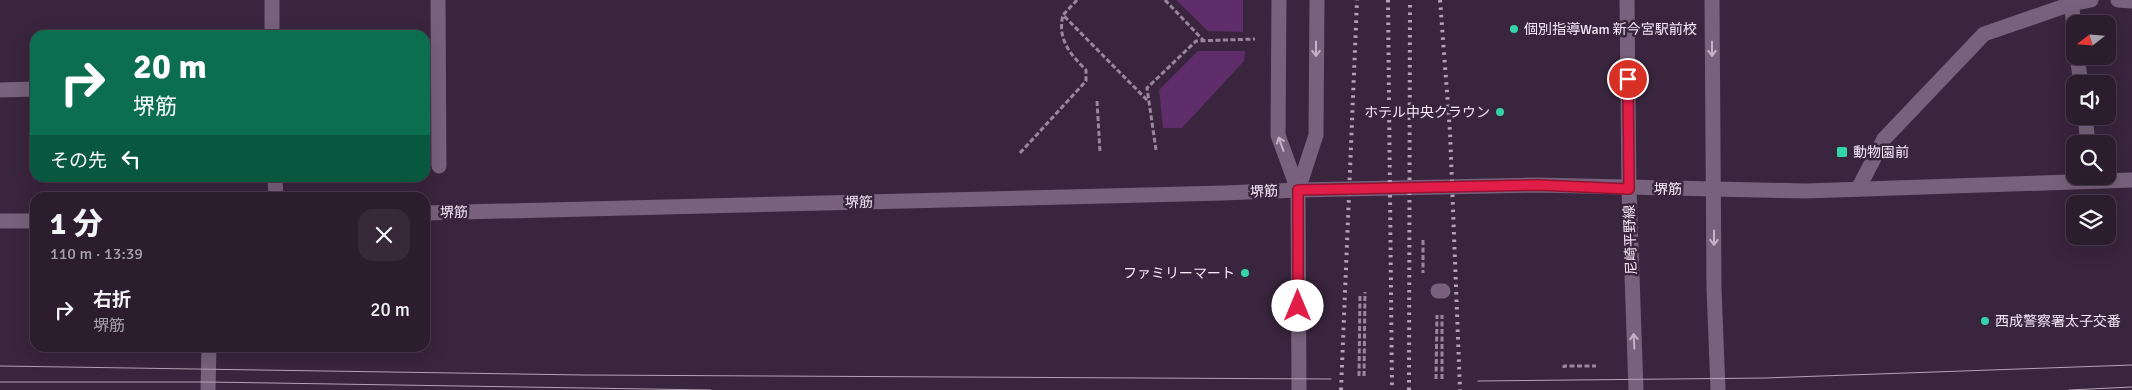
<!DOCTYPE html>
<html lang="ja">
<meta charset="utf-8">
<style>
body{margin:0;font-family:Signika,"Noto Sans JP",sans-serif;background:#37293a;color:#f1f3f6;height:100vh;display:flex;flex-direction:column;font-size:19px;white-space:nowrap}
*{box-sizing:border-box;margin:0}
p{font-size:16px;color:#a6a1aa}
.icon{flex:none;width:28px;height:28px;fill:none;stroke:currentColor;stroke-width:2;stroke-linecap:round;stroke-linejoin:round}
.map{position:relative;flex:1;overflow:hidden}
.side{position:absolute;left:30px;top:192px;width:400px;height:160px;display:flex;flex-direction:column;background:#2b1c2e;border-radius:15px;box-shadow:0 5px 20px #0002,0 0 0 1px #473a4a}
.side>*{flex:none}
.hud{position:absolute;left:30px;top:30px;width:400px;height:152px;border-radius:15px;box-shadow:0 5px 20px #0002,0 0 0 1px #473a4a;background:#0b6e4f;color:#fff;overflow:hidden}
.needle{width:32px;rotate:253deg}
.tools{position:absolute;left:2066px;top:15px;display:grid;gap:10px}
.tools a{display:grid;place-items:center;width:50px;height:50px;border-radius:10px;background:#2b1c2e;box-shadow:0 5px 20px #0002,0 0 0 1px #473a4a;font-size:25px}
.pin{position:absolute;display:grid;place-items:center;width:42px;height:42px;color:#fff;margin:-21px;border:2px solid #fff;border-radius:50%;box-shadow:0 1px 5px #0007}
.me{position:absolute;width:55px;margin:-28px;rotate:0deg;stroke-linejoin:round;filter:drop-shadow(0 0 4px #0008)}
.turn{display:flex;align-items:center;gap:18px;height:105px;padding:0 20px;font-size:22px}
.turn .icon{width:65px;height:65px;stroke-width:2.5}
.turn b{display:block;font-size:35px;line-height:42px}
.then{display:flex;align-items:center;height:48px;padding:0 20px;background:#0003;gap:10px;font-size:19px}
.round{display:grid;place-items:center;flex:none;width:52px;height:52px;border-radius:15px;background:#37293a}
.overview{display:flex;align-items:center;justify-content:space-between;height:85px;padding:0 20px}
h1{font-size:30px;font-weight:800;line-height:38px}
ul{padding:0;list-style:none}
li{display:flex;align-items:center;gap:15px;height:65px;padding:0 20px}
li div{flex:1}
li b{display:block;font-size:19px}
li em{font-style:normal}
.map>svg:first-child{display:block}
</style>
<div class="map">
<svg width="2132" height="390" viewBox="0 0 2132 390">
<rect width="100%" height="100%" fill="#39253d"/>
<g fill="#5e2d6a">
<polygon points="1176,0 1243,0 1243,32 1208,31"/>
<polygon points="1198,51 1245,51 1244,61 1182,128 1163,128 1159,90"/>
</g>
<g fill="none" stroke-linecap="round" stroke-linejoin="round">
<g stroke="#98889c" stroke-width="3" stroke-dasharray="5 2.5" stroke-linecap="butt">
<polyline points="1077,0 1063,15 1148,101"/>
<polyline points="1165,0 1204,41"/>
<polyline points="1097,101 1100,152"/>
<polyline points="1156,150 1147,88 1196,41 1255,39"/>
<path d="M1020,153L1086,81V70C1070,54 1057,39 1063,15"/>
<polyline points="1423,240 1423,273"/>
<polyline points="1564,368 1564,366 1596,366"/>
<polyline points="1359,376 1360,294"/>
<polyline points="1364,376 1365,292"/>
<polyline points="1436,379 1437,315"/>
<polyline points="1442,379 1442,315"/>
</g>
<g stroke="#77617c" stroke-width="15">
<polyline points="272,0 272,35"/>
<polyline points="438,0 439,166"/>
<polyline points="1279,0 1278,135 1298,190 1299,390"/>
<polyline points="1627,0 1629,189 1636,390"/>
<polyline points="1712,0 1714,288 1718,390"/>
<polyline points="2071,0 2075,36"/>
<polyline points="2118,0 2132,1"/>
<polyline points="2077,56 2081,84"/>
<polyline points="0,90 35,89"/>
<polyline points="2085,116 2088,144"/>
<polyline points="275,178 276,198"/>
<polyline points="1858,189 1884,139 1984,34 2071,4 2091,0"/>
<polyline points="1298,190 1316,135 1317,0"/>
<polyline points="425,213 1224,193 1298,190 1538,185 1806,191 2132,180"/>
<polyline points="0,221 35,221"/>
<polyline points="1438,291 1443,291"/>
<polyline points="208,390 209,348"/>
</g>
<g stroke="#b2a3b6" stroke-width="1">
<polyline points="0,366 584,375 1331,379"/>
<polyline points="1478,381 1765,378 2132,365"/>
<polyline points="0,382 208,382 711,390"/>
<polyline points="2069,390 2132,387"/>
</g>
<g stroke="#b2a3b6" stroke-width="4" stroke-dasharray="2.5 5" stroke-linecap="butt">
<polyline points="1388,0 1392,390"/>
<polyline points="1440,0 1450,132 1460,390"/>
<polyline points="1341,390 1357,0"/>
<polyline points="1409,390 1410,0"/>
</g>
</g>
<defs><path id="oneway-shaft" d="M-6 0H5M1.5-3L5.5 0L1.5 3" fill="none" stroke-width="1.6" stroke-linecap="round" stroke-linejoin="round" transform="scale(1.25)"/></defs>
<g stroke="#c3b3c7">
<use href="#oneway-shaft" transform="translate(1316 49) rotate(90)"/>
<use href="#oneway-shaft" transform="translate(1712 49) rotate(90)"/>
<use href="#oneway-shaft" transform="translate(1281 144) rotate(-110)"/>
<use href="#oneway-shaft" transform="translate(1714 238) rotate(90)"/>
<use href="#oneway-shaft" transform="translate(1634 341) rotate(-93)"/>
</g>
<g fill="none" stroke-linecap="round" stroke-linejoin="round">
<g stroke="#92132f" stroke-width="12">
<polyline id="route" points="1298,306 1298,190 1538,185 1629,189 1628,79"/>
</g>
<use href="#route" stroke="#e11d48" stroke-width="9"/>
</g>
<g fill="#33d4a8" stroke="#39253d" stroke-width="2">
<circle cx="1514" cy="29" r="5"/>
<circle cx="1500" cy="112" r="5"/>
<rect x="1836" y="146" width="12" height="12" rx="2.5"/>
<circle cx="1245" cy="273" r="5"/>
<circle cx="1985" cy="321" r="5"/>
</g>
<g text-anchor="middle" stroke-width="5" stroke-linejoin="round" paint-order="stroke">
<g font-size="14" fill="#f6e9f9" stroke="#39253d" text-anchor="start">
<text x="1524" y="34">個別指導Wam 新今宮駅前校</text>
<text x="1490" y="117" text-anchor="end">ホテル中央クラウン</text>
<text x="1853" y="157">動物園前</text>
<text x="1235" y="278" text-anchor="end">ファミリーマート</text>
<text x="1995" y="326">西成警察署太子交番</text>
</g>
<g font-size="14" fill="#f6e9f9" stroke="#39253d">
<text x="1668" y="194">堺筋</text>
<text transform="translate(1264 191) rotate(-3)" y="5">堺筋</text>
<text transform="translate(859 202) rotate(-1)" y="5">堺筋</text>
<text transform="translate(454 212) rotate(-1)" y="5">堺筋</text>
<text transform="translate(1630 240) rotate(-92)" y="5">尼崎平野線</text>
</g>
</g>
</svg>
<div class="tools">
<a><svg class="needle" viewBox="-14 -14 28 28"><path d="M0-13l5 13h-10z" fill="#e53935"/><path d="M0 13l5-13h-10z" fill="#a6a1aa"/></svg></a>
<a><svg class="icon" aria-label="sound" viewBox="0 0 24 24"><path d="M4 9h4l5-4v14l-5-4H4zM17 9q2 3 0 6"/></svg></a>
<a><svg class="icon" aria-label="search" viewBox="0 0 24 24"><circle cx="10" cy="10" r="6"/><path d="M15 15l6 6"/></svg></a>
<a><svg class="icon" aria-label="layers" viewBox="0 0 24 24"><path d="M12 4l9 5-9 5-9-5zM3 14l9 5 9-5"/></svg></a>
</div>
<div class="pin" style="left:1628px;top:79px;background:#d93025"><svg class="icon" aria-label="arrive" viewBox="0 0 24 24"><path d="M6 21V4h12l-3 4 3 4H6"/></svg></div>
<svg class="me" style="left:1298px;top:306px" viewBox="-20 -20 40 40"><circle r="19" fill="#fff"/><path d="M0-13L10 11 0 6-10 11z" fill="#e11d48"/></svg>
<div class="hud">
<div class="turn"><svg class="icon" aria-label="right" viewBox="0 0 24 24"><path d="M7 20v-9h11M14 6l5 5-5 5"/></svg><div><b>20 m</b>堺筋</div></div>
<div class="then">その先<svg class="icon" aria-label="left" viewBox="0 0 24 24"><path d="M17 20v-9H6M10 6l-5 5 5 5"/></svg></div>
</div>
<section class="side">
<div class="overview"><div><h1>1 分</h1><p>110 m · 13:39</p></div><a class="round"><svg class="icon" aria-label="close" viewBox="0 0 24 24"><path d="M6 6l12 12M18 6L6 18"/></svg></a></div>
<ul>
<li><svg class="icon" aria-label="right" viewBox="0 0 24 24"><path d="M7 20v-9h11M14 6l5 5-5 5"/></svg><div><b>右折</b><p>堺筋</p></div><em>20 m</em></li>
</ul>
</section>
</div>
